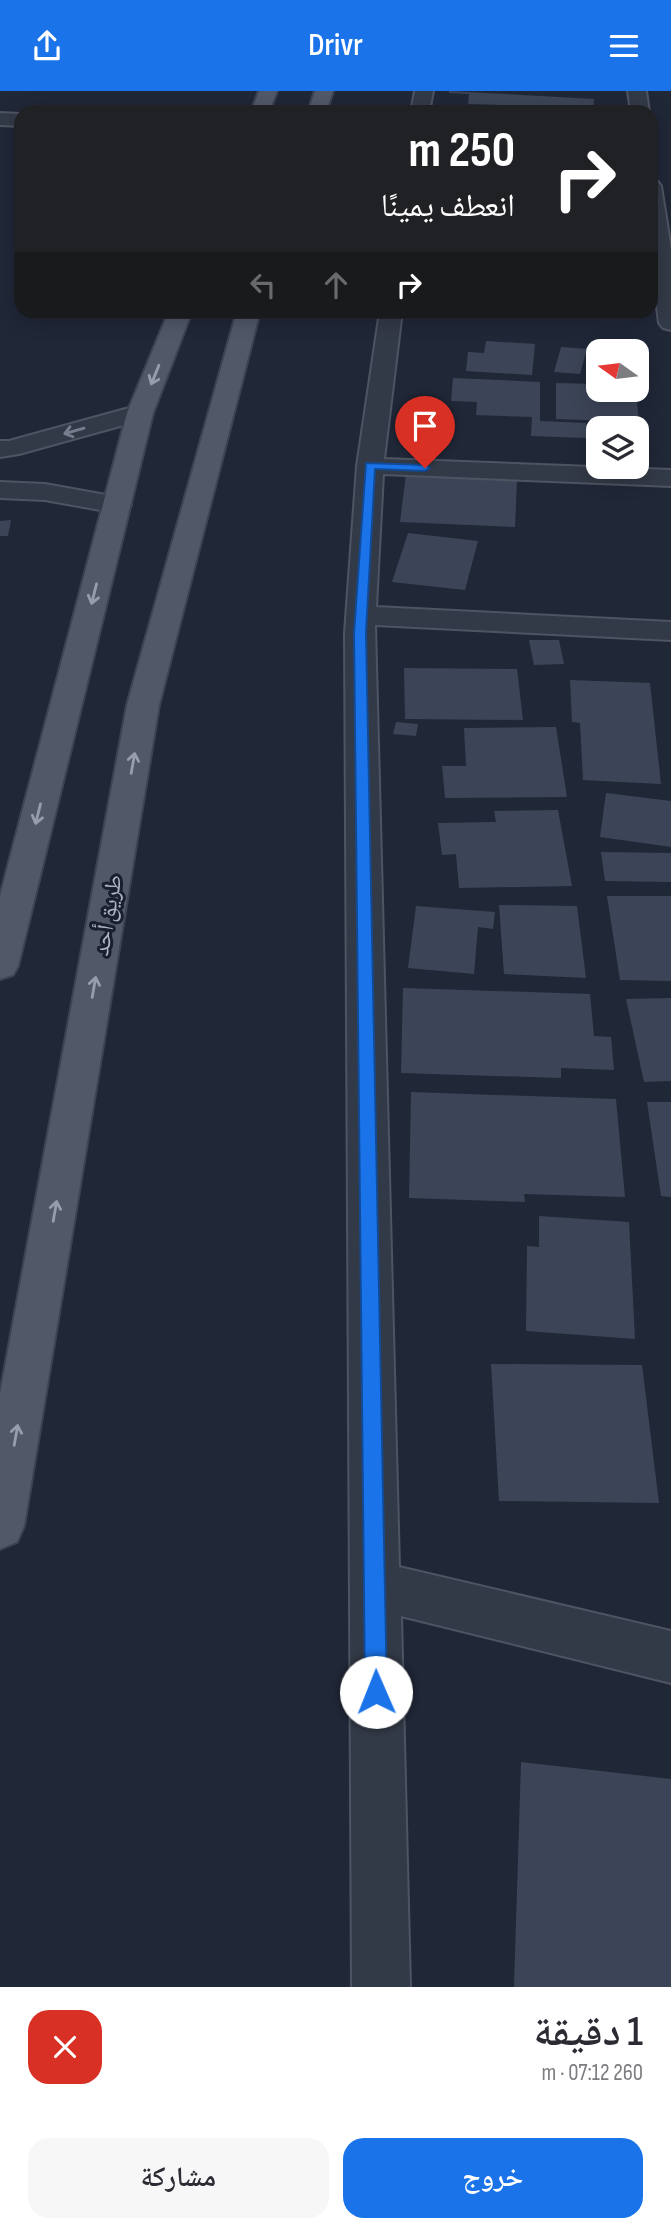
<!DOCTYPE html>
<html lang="ar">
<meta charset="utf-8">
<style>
body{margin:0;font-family:"Sofia Sans Condensed","Noto Naskh Arabic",sans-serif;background:#f7f7f7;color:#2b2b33;direction:rtl;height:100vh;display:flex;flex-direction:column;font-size:26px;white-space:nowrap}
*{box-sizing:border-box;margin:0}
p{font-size:23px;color:#7c7c81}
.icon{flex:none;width:38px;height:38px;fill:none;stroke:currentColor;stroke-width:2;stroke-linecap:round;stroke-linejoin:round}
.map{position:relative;height:1896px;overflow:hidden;direction:ltr}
.side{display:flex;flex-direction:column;background:#fff;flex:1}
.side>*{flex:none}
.banner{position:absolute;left:14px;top:14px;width:644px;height:214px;border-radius:21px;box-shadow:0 4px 18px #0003;direction:rtl;background:#202124;color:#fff;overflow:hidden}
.needle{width:46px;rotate:284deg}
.fabs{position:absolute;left:586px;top:248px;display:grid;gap:14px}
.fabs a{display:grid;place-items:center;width:63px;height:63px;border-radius:14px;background:#fff;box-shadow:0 4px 18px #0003;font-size:35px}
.pin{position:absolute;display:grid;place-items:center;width:60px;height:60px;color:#fff;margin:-72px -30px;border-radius:50% 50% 50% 0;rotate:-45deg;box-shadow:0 0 7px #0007}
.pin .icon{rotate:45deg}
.me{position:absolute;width:77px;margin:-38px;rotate:359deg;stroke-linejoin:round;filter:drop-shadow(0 0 5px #0008)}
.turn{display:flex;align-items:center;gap:24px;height:147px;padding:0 28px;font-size:32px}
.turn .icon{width:91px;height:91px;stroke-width:2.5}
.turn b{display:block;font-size:49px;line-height:60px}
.lanes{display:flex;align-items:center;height:66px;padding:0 28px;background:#0003;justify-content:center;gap:35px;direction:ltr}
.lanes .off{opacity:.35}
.round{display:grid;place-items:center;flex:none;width:74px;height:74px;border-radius:21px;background:#f7f7f7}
.overview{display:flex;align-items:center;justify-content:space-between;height:119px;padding:0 28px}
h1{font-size:42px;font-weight:600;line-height:52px}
.cta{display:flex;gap:14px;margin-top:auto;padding:14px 28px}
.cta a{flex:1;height:80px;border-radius:21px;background:#1a73e8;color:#fff;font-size:28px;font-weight:600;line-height:80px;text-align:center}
.cta a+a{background:#f7f7f7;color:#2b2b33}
header{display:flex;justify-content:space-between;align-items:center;height:91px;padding:0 28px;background:#1a73e8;color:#fff;font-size:32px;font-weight:600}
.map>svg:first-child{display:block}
</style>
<header><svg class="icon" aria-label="menu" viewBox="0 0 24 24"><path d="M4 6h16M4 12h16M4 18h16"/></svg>Drivr<svg class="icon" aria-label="share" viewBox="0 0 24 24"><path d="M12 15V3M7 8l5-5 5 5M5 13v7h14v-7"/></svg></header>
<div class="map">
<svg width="671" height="1896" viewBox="0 0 671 1896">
<rect width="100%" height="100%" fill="#202737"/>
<g fill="#3c4557">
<polygon points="449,0 594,8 593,21 502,19 502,14 468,13 469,3 449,2"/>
<polygon points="486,250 535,253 532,284 466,280 468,261 484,262"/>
<polygon points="589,253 639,256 639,261 598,261 598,284 588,283"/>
<polygon points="561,256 587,258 580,283 554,281"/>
<polygon points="453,287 540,291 540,330 586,332 586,347 531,345 532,326 476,324 477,311 451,310"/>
<polygon points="556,292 598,293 598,299 636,299 639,331 556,328"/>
<polygon points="406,383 517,388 515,436 400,431"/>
<polygon points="11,429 8,445 0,445 0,430"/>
<polygon points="408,442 478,450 465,499 392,491"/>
<polygon points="529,549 559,549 564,573 534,574"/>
<polygon points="404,577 517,578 523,629 405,628"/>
<polygon points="570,589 650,592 661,693 583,689 580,632 572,631"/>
<polygon points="396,631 418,633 416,645 393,643"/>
<polygon points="556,636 567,706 445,707 442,675 466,675 464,637"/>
<polygon points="606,702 671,710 671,756 600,746"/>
<polygon points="558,719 572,795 459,797 456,763 442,764 438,732 496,731 494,720"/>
<polygon points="601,761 671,762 671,791 605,790"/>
<polygon points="607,805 671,805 671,890 620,889"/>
<polygon points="499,814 577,815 586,887 504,883"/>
<polygon points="416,815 495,821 493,838 478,836 474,883 408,877"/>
<polygon points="403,897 590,903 594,945 611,946 614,979 561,977 561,987 401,982"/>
<polygon points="671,907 671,990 644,991 626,908"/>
<polygon points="411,1001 616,1008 625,1106 524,1103 525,1111 409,1107"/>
<polygon points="647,1011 671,1011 671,1106 661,1105"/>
<polygon points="539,1125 629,1131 635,1248 526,1240 527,1155 539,1156"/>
<polygon points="491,1273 642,1274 659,1412 499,1410"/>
<polygon points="521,1671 671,1688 671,1896 514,1896"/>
</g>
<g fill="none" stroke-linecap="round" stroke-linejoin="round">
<g stroke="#4e5462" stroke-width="4">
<g id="minor">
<polygon points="415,0 433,0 429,21 411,21"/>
<polygon points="628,0 646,0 649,21 631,21"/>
<polygon points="0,22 21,23 21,35 0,34"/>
<polygon points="651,89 658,91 661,95 671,158 671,239 663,237 659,232 651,169"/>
<polygon points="380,220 402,220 384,368 671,379 671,395 383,383 376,516 671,531 671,549 375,534 399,1476 671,1540 671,1592 401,1525 410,1896 352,1896 345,542 357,375"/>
<polygon points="140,314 149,317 153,322 149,327 19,363 0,366 0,350 9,350"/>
<polygon points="0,391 45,393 117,406 127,408 131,414 127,420 117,422 45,409 0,407"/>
</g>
</g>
<g stroke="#3d4351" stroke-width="4">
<g id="major">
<polygon points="259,0 277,0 269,21 251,21"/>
<polygon points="315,0 333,0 326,21 308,21"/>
<polygon points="169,220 192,220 153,322 18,875 13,884 0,888 0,805 127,322"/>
<polygon points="237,220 260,220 159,614 24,1435 17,1451 0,1458 0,1303 127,614"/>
</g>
</g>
<use href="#minor" fill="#333a47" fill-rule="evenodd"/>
<use href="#major" fill="#515868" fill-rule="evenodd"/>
</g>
<defs><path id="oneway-shaft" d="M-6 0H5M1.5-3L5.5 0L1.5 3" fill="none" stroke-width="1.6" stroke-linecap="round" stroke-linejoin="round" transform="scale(1.75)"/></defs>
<g stroke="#979dad">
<use href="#oneway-shaft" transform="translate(155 284) rotate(112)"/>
<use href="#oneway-shaft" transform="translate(94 503) rotate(104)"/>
<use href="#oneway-shaft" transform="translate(133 672) rotate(-80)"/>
<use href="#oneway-shaft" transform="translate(38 723) rotate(104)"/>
<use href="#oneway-shaft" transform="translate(94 896) rotate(-80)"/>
<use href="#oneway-shaft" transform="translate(55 1120) rotate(-80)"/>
<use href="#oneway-shaft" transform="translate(16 1344) rotate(-80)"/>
</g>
<use stroke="#777d8c" href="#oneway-shaft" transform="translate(74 340) rotate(164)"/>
<polygon fill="#1a73e8" stroke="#114b97" stroke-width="2" points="366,372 425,374 430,377 425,380 375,378 366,542 387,1601 384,1609 376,1612 368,1609 365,1601 354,542"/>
<g text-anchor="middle" stroke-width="6" stroke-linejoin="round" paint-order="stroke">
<g font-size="23" fill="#aeb4c4" stroke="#191f2c">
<text transform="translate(107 824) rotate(-80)" y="8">طريق أحد</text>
</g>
</g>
</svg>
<div class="fabs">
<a><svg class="needle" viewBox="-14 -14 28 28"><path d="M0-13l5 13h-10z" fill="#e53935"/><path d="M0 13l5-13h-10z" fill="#7c7c81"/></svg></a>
<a><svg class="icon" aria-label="layers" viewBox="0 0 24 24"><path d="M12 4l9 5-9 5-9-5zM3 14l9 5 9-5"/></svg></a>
</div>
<div class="pin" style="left:425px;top:377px;background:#d93025"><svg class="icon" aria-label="arrive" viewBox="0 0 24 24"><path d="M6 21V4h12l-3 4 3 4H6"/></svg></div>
<svg class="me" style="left:376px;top:1601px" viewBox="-20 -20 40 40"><circle r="19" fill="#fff"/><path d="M0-13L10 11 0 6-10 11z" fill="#1a73e8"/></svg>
<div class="banner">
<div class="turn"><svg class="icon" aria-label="right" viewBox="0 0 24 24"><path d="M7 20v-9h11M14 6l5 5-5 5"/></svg><div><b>250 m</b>انعطف يمينًا</div></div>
<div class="lanes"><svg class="icon off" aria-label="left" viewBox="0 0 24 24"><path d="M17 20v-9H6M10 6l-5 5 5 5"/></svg><svg class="icon off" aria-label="ahead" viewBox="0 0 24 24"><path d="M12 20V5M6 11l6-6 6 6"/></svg><svg class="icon" aria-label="right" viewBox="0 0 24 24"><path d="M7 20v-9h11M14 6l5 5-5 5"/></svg></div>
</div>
</div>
<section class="side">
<div class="overview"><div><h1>1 دقيقة</h1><p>260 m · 07:12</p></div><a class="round" style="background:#d93025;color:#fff"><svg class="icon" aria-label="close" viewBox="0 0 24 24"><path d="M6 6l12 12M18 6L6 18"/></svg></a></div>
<div class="cta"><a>خروج</a><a>مشاركة</a></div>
</section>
